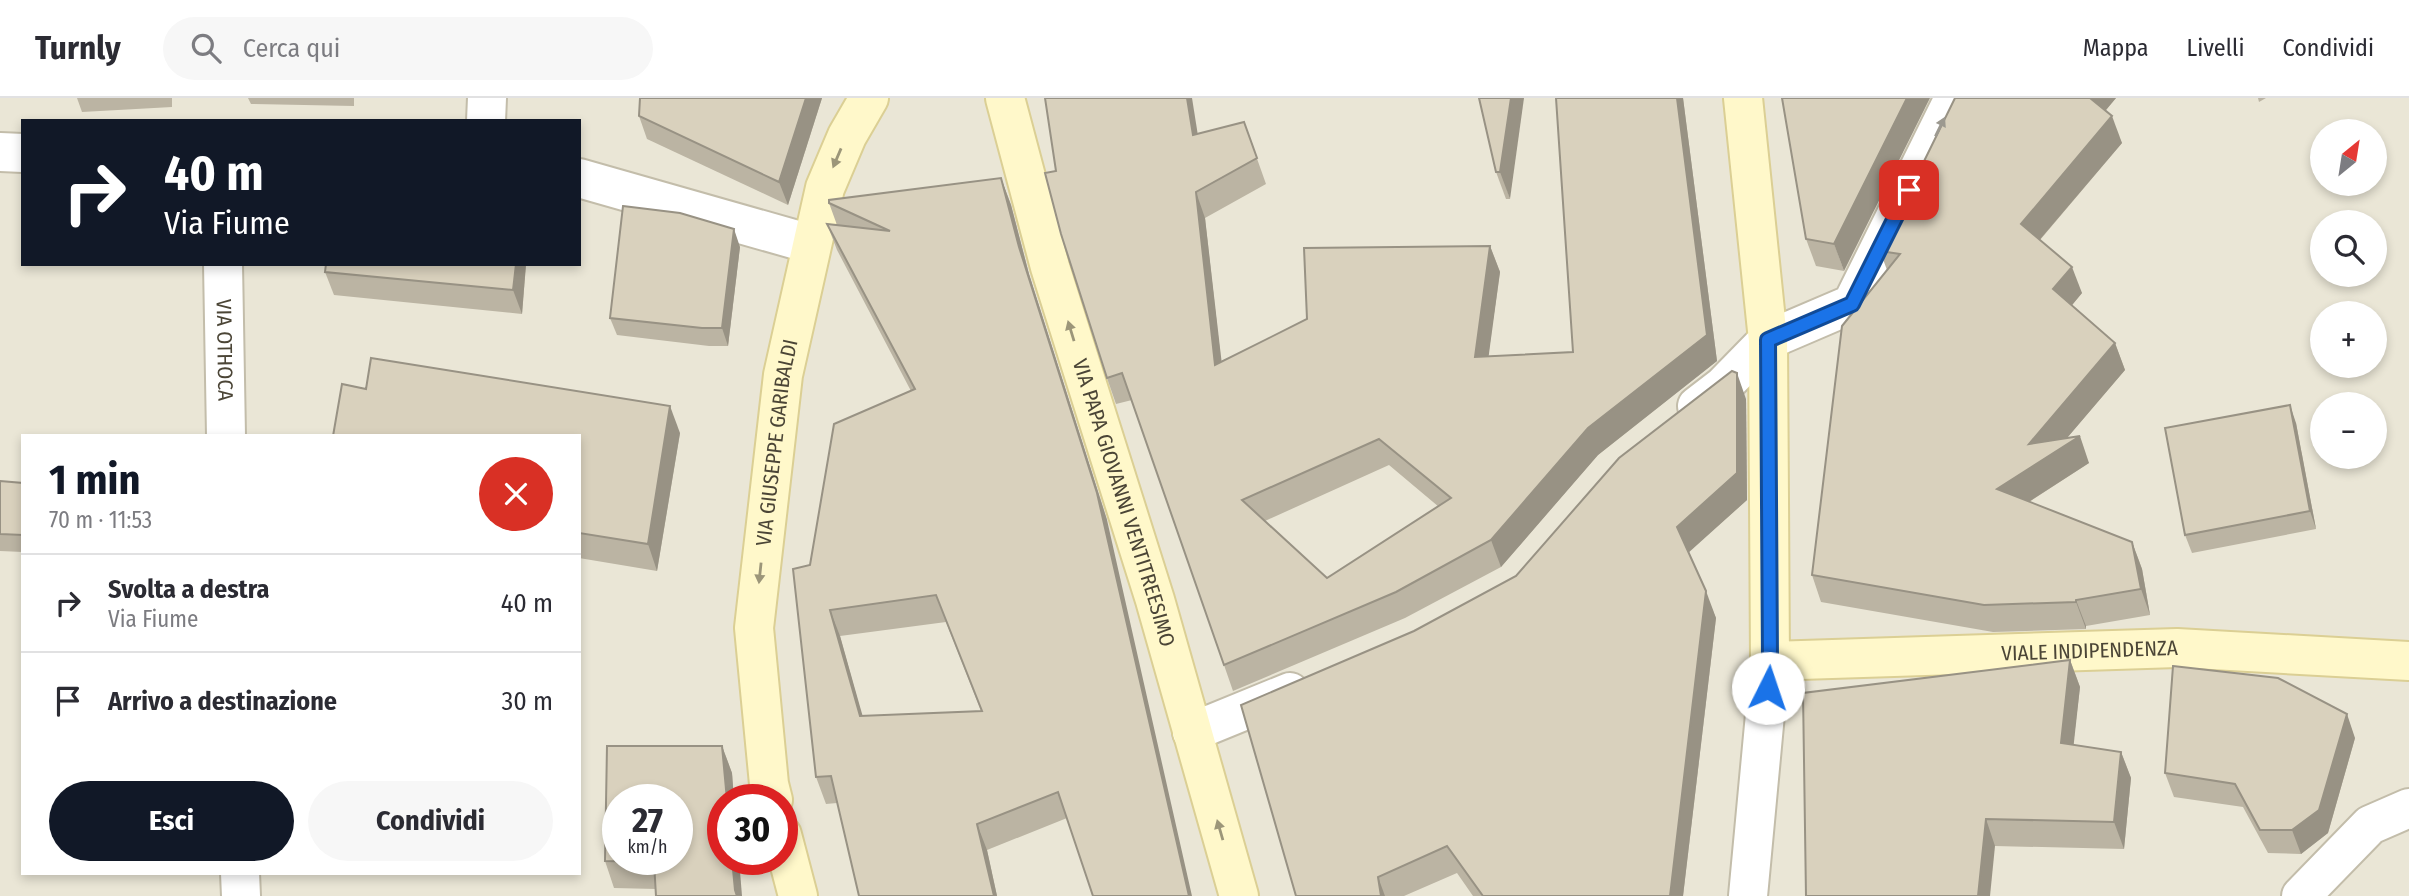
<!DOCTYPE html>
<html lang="it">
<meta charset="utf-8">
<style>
body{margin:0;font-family:"Fira Sans Condensed",sans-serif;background:#f7f7f7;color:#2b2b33;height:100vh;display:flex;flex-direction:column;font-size:26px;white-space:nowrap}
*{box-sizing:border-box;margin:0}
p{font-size:23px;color:#7c7c81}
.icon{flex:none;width:38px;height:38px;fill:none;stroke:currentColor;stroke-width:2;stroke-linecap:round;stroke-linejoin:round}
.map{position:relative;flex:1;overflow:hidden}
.drawer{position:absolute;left:21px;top:336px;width:560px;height:441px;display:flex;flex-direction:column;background:#fff;border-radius:0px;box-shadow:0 4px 10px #0003}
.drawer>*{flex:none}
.banner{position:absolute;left:21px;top:21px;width:560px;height:147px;border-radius:0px;box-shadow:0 4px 10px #0003;background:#111827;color:#fff;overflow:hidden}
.needle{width:46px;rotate:30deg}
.fabs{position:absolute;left:2310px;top:21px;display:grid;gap:14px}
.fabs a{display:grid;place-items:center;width:77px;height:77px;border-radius:50%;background:#fff;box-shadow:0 4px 10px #0003;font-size:35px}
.speed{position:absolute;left:602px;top:686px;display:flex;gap:14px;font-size:35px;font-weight:700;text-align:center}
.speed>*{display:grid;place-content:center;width:91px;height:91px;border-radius:50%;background:#fff;box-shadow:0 4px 10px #0003;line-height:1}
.speed small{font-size:18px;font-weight:400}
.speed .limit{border:10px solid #d22;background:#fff;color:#111}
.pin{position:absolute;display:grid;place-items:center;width:60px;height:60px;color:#fff;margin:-30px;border-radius:14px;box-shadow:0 4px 10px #0006}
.me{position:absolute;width:77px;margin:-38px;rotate:4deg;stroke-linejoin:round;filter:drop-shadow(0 0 5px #0008)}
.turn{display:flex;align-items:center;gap:24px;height:147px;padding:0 28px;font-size:32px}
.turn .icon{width:91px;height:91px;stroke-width:2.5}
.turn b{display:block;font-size:49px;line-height:60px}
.round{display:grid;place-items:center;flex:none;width:74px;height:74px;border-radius:37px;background:#f7f7f7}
.head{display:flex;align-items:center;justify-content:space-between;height:119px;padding:0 28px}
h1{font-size:42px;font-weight:700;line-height:52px;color:#111827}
.cta{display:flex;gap:14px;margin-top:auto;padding:14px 28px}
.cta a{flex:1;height:80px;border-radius:42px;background:#111827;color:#fff;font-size:28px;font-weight:700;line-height:80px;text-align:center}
.cta a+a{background:#f7f7f7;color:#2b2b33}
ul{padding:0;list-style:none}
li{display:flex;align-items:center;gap:21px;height:98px;padding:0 28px;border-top:2px solid #e1e1e2}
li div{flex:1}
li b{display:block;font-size:26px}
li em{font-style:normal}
header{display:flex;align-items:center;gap:42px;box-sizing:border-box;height:98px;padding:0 35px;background:#fff;border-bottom:2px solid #e1e1e2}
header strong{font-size:33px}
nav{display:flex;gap:38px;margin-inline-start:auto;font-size:24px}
.search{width:490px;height:63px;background:#f7f7f7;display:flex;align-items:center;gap:18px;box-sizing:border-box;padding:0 24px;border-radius:38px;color:#7c7c81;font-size:26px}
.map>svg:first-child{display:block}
</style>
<header>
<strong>Turnly</strong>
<div class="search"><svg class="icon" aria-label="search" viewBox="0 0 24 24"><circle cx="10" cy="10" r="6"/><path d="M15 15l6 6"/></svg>Cerca qui</div>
<nav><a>Mappa</a><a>Livelli</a><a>Condividi</a></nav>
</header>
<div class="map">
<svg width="2409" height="798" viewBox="0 0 2409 798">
<rect width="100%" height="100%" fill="#f6f3e9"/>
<path fill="#eae6d6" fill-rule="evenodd" d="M0,0H2409V798H0ZM23,23H579V166H23ZM2322,33H2375V86H2322ZM2322,124H2375V177H2322ZM2322,215H2375V268H2322ZM2322,306H2375V359H2322ZM23,338H579V775H23ZM618,702H677V761H618ZM723,702H782V761H723Z"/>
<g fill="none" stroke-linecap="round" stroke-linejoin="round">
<g stroke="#c3bdaa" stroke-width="42">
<g id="street">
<polyline points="486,23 487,0"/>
<polyline points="0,54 23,55"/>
<polyline points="579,80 811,146"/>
<path id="s1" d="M223,166L226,338"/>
<polyline points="1697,308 1723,288 1768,242 1852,206 1954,0"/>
<polyline points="1192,634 1290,594"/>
<polyline points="240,775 241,798"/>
<polyline points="1748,798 1770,563"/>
<polyline points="2301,798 2370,727 2409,710"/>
</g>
</g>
<g stroke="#dbcf94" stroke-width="42">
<g id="secondary">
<path id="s2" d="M1005,0L1050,169L1155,502L1239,798"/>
<path id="s3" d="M1743,0L1768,242L1770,563L2177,550L2409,563"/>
<path id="s4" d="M773,702L769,686L754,530L783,277L825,90L847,38L869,0"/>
<polyline points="782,737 798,798"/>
</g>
</g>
<use href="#street" stroke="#fff" stroke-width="38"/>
<use href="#secondary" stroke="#fff8ca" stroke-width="38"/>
</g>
<g fill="#bbb4a3" fill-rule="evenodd">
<polygon points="77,0 172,0 172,9 82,14"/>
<polygon points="248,0 354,0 354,8 251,6"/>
<polygon points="640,0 822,0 788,107 647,41 639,18"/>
<polygon points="1479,0 1510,101 1506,101 1496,74"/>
<path d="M1556,0H1683L1717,263L1598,357L1501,469L1405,520L1233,593L1132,302L1116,306L1107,280L1056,73L1244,24L1266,86L1205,120L1221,263L1490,148L1500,174L1488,258L1573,254ZM1389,367L1439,409L1327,480L1265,423Z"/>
<polygon points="1782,0 1844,173 1816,168 1806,141"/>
<polygon points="1955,0 2116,0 2105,13 2122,45 2040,142 2082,195 2072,207 2115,245 2125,272 2067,340 2089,365 2029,404 2132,444 2142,471 2150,517 2086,528 2086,531 1993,534 1821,504 1812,477 1887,172 1880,153"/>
<polygon points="2258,0 2266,0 2259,4"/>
<path d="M1001,80L1011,107L1029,176L1107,422L1067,720L987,752L997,798H859L837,705L826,706L816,679L810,467L911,293L837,152L827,126L837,127L829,105ZM946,524L981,613L862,618L840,538Z"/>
<polygon points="740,149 728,248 709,248 617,237 610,220"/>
<polygon points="326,166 526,166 522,216 334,197 325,174"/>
<polygon points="366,291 680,335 657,473 579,460 579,338"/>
<polygon points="1746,301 1747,402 1688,454 1716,520 1683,798 1473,798 1457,775 1404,798 1296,798 1414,533 1516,478"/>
<polygon points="2296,325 2316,431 2192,455 2185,437"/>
<polygon points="0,383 23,385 23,454 0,453"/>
<polygon points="2070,562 2080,589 2073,647 2121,654 2131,680 2124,751 1995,748 1806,798"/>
<polygon points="2355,640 2328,735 2301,756 2268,755 2243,709 2174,699 2165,675"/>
<polygon points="722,648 732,675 734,702 723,702 656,791 614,790 605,763"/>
</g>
<g fill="#989284">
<polygon points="806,0 822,0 788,107 779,84"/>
<polygon points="1187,0 1192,0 1202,63 1193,37"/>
<polygon points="1511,0 1524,0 1510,101 1500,74"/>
<polygon points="1677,0 1683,0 1717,263 1598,357 1501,469 1491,442 1588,330"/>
<polygon points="1907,0 1930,0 1844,173 1834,146"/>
<polygon points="2087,0 2116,0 2096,24"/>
<polygon points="2112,18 2122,45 2030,153 2021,126"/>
<polygon points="1001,80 1011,107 1029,176 1107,422 1192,798 1189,798"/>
<polygon points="1196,94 1205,120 1225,293 1215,267"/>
<polygon points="734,131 740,149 728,248 722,230"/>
<polygon points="1490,148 1500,174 1485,285 1475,259"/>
<polygon points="516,166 526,166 522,216 513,192"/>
<polygon points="2072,169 2082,195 2063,218 2053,191"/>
<polygon points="2115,245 2125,272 2055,354 2080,338 2089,365 2007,418 1997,391 2029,346"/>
<polygon points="1737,275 1746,301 1747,402 1687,456 1677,429"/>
<polygon points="2290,307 2296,325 2316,431 2310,413"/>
<polygon points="670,308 680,335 657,473 648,446"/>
<polygon points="2132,444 2142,471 2150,517 2141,491"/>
<polygon points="1706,493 1716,520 1683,798 1670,798"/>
<polygon points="2076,502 2086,528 2086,531 2076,504"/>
<polygon points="830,512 840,538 870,644 860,618"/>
<polygon points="2070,562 2080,589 2071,671 2061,645"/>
<polygon points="2347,616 2355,640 2328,735 2301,756 2292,732"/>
<polygon points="722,648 732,675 734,702 727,702"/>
<polygon points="2121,654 2131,680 2124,751 2114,724"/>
<polygon points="1986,721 1995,748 1990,798 1978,798"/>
<polygon points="977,726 987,752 997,798 994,798"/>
<polygon points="732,761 739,761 742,798 737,798 735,792"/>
<polygon points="1378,779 1385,798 1381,798"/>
</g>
<g fill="#d9d1bd" stroke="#989284" stroke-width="2" fill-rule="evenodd">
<polygon points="640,0 806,0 779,84 639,18"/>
<path d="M1045,0H1187L1193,37L1244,24L1257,60L1196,94L1215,267L1307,221L1304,150L1490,148L1475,259L1573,254L1556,0H1677L1707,237L1588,330L1491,442L1396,494L1224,567L1122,275L1107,280L1061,136L1045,75L1056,73ZM1379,341L1451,400L1327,480L1242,402Z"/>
<polygon points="1479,0 1511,0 1500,74 1496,74"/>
<polygon points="1782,0 1907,0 1834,146 1806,141"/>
<polygon points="1955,0 2090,0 2112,18 2021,126 2072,169 2053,191 2115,245 2029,346 2080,338 1997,391 2132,444 2141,491 2076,502 2076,504 1984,507 1812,477 1842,228 1900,156 1880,153"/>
<path d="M1001,80L1019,149L1097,395L1189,798H1093L1058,694L977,726L994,798H859L831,678L816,679L793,471L810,467L834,326L915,291L827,126L890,133L829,105V102ZM936,497L982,613L860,618L830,512Z"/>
<polygon points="623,108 680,115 734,131 722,230 702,230 610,220"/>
<polygon points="326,166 516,166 513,192 325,174"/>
<polygon points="371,260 670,308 648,446 579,435 579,338 333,338 342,286 366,291"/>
<polygon points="1732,273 1737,275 1737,375 1677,429 1706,493 1670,798 1483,798 1447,748 1378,779 1381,798 1296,798 1241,607 1414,533 1516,478 1619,360"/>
<polygon points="2290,307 2310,413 2185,437 2165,330"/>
<polygon points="0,383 23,385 23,437 0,436"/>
<polygon points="2070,562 2061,645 2121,654 2114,724 1986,721 1978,798 1806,798 1803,595"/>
<polygon points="2173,568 2278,580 2347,616 2319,712 2292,732 2260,732 2235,686 2165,675"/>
<path d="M607,648H722L727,702H723V761H732L735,792L737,798H656L654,764L605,763ZM618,702H677V761H618Z"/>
</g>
<defs><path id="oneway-solid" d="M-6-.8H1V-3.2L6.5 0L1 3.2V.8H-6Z" transform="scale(1.75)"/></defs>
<use fill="#9c9990" href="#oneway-solid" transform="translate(1940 29) rotate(-64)"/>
<g fill="#9c9679">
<use href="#oneway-solid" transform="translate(837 60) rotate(113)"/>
<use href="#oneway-solid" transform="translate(1071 233) rotate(-107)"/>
<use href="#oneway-solid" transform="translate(760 475) rotate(96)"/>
<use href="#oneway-solid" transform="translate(1220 732) rotate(-106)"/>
</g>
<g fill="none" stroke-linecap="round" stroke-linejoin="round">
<g stroke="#114b97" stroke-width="18">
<polyline id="route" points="1768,590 1770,563 1768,242 1852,206 1909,92"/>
</g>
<use href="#route" stroke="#1a73e8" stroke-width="12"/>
</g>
<g text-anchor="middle" stroke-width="5" stroke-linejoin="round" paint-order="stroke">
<g font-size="21" fill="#4b4536" stroke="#fff">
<text dy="7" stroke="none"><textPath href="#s1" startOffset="86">VIA OTHOCA</textPath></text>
<text dy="7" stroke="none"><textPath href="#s4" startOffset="360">VIA GIUSEPPE GARIBALDI</textPath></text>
<text dy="7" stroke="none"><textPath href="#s2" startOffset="422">VIA PAPA GIOVANNI VENTITREESIMO</textPath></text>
<text dy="7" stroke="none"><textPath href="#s3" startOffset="884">VIALE INDIPENDENZA</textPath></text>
</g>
</g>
</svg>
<div class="fabs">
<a><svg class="needle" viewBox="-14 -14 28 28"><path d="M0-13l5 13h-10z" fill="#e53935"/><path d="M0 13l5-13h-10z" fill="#7c7c81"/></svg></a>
<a><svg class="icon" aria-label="search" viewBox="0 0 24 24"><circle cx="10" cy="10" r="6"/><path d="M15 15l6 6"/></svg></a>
<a>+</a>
<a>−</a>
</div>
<div class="speed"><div>27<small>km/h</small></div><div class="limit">30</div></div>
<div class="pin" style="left:1909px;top:92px;background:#d93025"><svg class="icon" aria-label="arrive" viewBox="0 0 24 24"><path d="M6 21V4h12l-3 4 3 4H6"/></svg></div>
<svg class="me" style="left:1768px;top:590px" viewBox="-20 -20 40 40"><circle r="19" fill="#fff"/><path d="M0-13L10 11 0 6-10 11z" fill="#1a73e8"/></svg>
<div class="banner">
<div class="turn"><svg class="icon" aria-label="right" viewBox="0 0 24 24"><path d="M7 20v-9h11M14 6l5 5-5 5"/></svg><div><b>40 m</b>Via Fiume</div></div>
</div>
<section class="drawer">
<div class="head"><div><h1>1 min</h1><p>70 m · 11:53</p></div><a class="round" style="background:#d93025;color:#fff"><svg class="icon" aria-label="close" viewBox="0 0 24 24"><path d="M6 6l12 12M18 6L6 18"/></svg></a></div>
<ul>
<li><svg class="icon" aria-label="right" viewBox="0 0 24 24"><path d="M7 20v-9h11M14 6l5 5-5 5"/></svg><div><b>Svolta a destra</b><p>Via Fiume</p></div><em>40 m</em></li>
<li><svg class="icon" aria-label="arrive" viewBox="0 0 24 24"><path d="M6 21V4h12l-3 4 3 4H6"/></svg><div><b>Arrivo a destinazione</b></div><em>30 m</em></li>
</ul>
<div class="cta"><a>Esci</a><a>Condividi</a></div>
</section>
</div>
